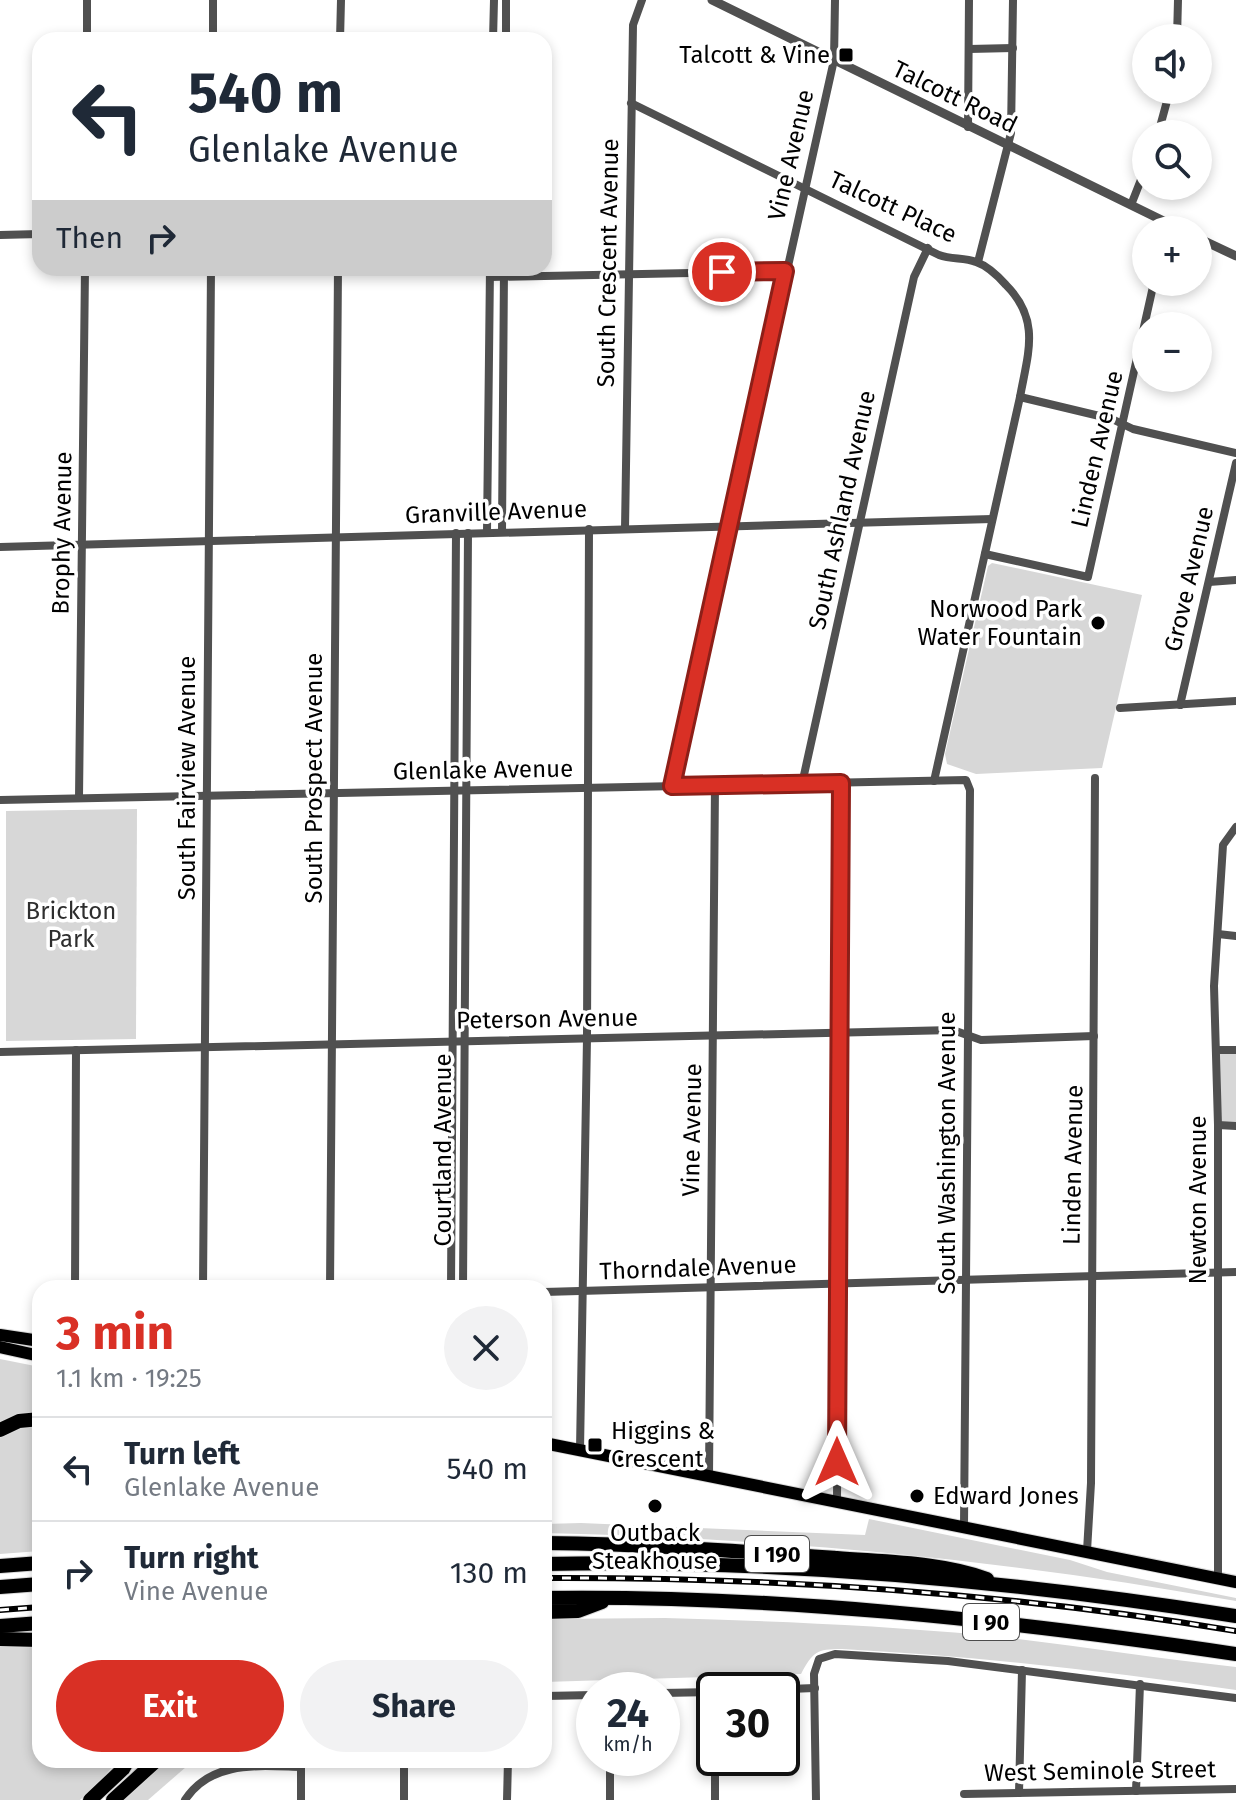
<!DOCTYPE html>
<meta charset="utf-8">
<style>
body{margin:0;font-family:"Fira Sans",sans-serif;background:#f2f2f3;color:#1f2937;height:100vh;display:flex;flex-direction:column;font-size:30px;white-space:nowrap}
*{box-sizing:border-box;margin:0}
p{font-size:26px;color:#747a83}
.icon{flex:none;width:44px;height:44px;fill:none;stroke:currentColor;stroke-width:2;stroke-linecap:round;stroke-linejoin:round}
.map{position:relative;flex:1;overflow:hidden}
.details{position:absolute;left:32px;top:1280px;width:520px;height:488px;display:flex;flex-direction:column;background:#fff;border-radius:24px;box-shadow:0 4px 12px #0003}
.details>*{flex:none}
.top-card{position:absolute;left:32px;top:32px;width:520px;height:244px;border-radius:24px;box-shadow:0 4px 12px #0003;background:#fff;color:#1f2937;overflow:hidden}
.fabs{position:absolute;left:1132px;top:24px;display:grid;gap:16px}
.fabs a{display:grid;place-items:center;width:80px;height:80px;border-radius:50%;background:#fff;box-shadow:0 4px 12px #0003;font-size:40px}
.speed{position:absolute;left:576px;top:1672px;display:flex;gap:16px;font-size:40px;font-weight:700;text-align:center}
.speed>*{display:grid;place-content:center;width:104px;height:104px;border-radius:50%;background:#fff;box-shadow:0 4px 12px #0003;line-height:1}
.speed small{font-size:20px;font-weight:400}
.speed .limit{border:4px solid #111;border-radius:12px;background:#fff;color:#111}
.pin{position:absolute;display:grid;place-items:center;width:68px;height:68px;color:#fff;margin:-34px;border:4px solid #fff;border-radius:50%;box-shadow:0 2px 8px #0007}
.me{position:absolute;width:88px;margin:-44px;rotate:0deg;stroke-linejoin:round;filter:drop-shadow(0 0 6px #0008)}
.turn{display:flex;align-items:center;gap:28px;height:168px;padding:0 24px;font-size:36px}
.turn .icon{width:104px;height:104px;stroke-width:2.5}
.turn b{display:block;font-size:56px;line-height:68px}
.then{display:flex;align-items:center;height:76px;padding:0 24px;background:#0003;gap:16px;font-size:30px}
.round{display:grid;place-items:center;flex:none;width:84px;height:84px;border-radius:42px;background:#f2f2f3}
.head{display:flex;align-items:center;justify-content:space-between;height:136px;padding:0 24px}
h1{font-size:48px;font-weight:700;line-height:60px;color:#d93025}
.action{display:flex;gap:16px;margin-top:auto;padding:16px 24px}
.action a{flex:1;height:92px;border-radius:48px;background:#d93025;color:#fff;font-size:32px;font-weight:700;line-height:92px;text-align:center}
.action a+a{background:#f2f2f3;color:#1f2937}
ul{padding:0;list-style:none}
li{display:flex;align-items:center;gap:24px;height:104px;padding:0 24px;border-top:2px solid #e0e1e3}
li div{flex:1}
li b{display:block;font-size:30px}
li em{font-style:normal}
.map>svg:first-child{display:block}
</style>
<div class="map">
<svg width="1236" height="1800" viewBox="0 0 1236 1800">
<rect width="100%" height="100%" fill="#fff"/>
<g fill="#d7d7d7">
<polygon points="992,563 1142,595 1102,768 976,774 947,764 945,754 988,566"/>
<polygon points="137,809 136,1039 6,1041 6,811"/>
<polygon points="1236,1051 1236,1125 1218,1125 1216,1052"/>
<polygon points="0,1359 40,1367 40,1412 26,1413 0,1422"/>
<polygon points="40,1425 40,1551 0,1554 0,1438 16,1429"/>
<path d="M869,1519L1070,1560L1107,1572L1236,1598V1601C1009,1560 775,1538 544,1533V1524L581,1523L865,1535Z"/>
<path d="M665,1618C771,1621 877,1625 982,1635C1067,1644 1151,1658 1236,1667V1690C1105,1671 974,1656 842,1649C816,1649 813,1652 801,1674L544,1682V1619Z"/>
<polygon points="0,1645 40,1646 40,1760 118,1760 98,1784 80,1800 0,1800"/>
<polygon points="163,1760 194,1760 148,1800 121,1800"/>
</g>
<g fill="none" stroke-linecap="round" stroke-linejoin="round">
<g stroke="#dbdbdb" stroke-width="14">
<g id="primary">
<polyline points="0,1335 40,1341"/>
<polyline points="0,1347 40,1356"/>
<polyline points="544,1443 1236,1582"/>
</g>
</g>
<g stroke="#dbdbdb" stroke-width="16">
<g id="motorway">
<polyline points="0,1430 19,1421 40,1419"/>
<path d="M544,1543C642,1544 739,1551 837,1558C886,1562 941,1562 987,1579"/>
<path d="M544,1564C775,1559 1008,1580 1236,1616"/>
<polyline points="0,1566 40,1563"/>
<polyline points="0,1587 40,1584"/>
<path d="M544,1598C776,1595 1007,1620 1236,1654"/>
<polyline points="544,1612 578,1611 602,1602"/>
<polyline points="0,1626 40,1623"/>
<polyline points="0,1639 40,1640"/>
<polyline points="90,1800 123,1769 128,1760"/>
<polyline points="113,1800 157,1760"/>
</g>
</g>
<g stroke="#505050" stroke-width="8">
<polyline points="1177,38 1178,0"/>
<polyline points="87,40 87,0"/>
<polyline points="213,40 213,0"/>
<polyline points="340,40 341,0"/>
<polyline points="493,40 494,0"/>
<polyline points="506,40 506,0"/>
<polyline points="969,49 1013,48"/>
<path d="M631,103L939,255C952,260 964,257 976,262C988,266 998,276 1006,285C1041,320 1028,353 1020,397L934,781"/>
<polyline points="968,127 969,0"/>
<polyline points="1158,134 1170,90"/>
<polyline points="1131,205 1146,167"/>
<polyline points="0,235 40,234"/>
<polyline points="978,262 1011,133 1013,0"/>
<polyline points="490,277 785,271"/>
<polyline points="1020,397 1112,419 1133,429 1236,453"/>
<polyline points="625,529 633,25 642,0"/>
<polyline points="487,532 490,268"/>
<polyline points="502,532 504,268"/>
<polyline points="0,547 992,519"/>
<polyline points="985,554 1088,577 1154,282"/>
<polyline points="1209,582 1236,580"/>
<polyline points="1180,705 1236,463"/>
<polyline points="1120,708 1236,701"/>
<polyline points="802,784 914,277 928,248"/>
<polyline points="672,786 834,60 835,0"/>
<polyline points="79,798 85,268"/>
<polyline points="0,800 966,780 970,790 964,1527"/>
<polyline points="1218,934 1236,936"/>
<polyline points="1216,1050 1236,1050"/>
<polyline points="0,1052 953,1030 981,1040 1094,1036"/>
<polyline points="1218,1125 1236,1126"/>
<polyline points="75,1288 76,1050"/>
<polyline points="203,1288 211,268"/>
<polyline points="330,1288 338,268"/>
<polyline points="451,1288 456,533"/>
<polyline points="463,1288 468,533"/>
<polyline points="544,1292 1236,1272"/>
<polyline points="580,1450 587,1038 589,529"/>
<polyline points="709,1476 715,785"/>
<polyline points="837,1502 841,783"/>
<polyline points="1087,1551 1091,1483 1095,778"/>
<polyline points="1218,1579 1218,1125 1214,986 1223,845 1236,827"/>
<polyline points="763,1690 815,1688"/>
<polyline points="662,1693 714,1692"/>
<polyline points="544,1696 594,1695"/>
<polyline points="1136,1791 1140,1684"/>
<polyline points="1019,1793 1022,1670"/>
<polyline points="964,1794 1236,1789"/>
<path d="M185,1800C211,1760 259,1766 301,1767"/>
<polyline points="301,1800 301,1760"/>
<polyline points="404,1800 404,1760"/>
<polyline points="507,1800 508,1760"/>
<polyline points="610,1800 610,1758"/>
<polyline points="715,1800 715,1758"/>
<polyline points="816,1800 814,1674 819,1659 835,1654 948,1661 1236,1698"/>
</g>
<g stroke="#505050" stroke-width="9">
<polyline points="712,0 1182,230"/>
<polyline points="1198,238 1236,256"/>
</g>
<use href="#primary" stroke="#000" stroke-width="12"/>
<use href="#motorway" stroke="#000" stroke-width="14"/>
<g stroke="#000" stroke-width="6">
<g id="rail">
<path d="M544,1578C775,1577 1008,1593 1236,1631"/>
<polyline points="0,1610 40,1607"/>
</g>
</g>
<use href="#rail" stroke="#fff" stroke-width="3" stroke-dasharray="9" stroke-linecap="butt"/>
</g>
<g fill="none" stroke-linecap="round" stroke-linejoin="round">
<g stroke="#8d1f18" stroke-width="20">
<polyline id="route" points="722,272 785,271 672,786 841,783 837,1462"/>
</g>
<use href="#route" stroke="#d93025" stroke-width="14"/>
</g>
<g fill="#000" stroke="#fff" stroke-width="3">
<rect x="838" y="47" width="16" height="16" rx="4"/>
<circle cx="1098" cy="623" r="8"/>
<rect x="587" y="1437" width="16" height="16" rx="4"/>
<circle cx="917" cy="1496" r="8"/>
<circle cx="655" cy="1506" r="8"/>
</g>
<g text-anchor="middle" stroke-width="7" stroke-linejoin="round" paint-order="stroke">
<g fill="#fff" stroke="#4c4c4c" stroke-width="2">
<rect x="745" y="1536" width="64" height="36" rx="6"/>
<rect x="963" y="1604" width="56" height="36" rx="6"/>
</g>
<g font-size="22" font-weight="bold" fill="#000">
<text x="777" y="1562">I 190</text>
<text x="991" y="1630">I 90</text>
</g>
<g font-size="24" fill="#000" stroke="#fff" text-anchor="end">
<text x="830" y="63">Talcott &amp; Vine</text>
<text x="1082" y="617">Norwood Park<tspan x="1082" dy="28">Water Fountain</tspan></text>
<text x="611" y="1439" text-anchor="start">Higgins &amp;<tspan x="611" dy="28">Crescent</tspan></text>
<text x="933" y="1504" text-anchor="start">Edward Jones</text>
<text x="655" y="1541" text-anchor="middle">Outback<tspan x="655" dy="28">Steakhouse</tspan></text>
</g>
<g font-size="24" fill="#000" stroke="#fff">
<text transform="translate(955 97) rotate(26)" y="8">Talcott Road</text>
<text transform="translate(791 155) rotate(-77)" y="8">Vine Avenue</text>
<text transform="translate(893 207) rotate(25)" y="8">Talcott Place</text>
<text transform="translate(608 263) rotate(-89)" y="8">South Crescent Avenue</text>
<text transform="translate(1097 449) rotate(-77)" y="8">Linden Avenue</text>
<text transform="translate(842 510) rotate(-78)" y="8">South Ashland Avenue</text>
<text transform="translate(496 512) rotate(-2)" y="8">Granville Avenue</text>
<text transform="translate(62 533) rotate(-89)" y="8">Brophy Avenue</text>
<text transform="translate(1189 579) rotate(-77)" y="8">Grove Avenue</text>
<text transform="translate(483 770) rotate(-1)" y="8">Glenlake Avenue</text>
<text transform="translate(187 778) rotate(-90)" y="8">South Fairview Avenue</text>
<text transform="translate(314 778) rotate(-90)" y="8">South Prospect Avenue</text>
<text transform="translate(547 1019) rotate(-1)" y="8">Peterson Avenue</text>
<text transform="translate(692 1130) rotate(-89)" y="8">Vine Avenue</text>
<text transform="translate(443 1150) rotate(-90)" y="8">Courtland Avenue</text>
<text transform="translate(947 1153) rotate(-90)" y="8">South Washington Avenue</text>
<text transform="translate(1073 1165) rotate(-89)" y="8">Linden Avenue</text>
<text transform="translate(1198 1200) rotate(-90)" y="8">Newton Avenue</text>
<text transform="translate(698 1268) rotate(-2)" y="8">Thorndale Avenue</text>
<text transform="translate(1100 1771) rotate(-1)" y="8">West Seminole Street</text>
</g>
<g font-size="24" fill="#2e2e2e" stroke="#fff">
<text x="71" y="919">Brickton<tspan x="71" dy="28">Park</tspan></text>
</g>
</g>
</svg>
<div class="fabs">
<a><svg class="icon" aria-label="sound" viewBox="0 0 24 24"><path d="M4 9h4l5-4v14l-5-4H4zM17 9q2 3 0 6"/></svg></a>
<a><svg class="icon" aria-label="search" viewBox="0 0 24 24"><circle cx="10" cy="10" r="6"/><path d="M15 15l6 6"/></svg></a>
<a>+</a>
<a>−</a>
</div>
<div class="speed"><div>24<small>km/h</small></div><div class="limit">30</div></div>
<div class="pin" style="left:722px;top:272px;background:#d93025"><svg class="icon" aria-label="arrive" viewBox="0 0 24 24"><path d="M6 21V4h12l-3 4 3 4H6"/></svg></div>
<svg class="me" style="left:837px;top:1462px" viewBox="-20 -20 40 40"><path d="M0-17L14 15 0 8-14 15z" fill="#d93025" stroke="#fff" stroke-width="4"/></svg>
<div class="top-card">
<div class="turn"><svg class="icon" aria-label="left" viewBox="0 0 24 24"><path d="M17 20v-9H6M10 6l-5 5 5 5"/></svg><div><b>540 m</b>Glenlake Avenue</div></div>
<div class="then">Then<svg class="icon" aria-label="right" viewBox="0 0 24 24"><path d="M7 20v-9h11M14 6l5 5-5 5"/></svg></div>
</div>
<section class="details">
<div class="head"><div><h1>3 min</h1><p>1.1 km · 19:25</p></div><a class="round"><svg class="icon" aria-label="close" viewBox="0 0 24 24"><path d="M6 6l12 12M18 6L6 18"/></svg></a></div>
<ul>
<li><svg class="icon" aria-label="left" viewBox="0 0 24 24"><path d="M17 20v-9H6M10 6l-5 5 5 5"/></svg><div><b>Turn left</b><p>Glenlake Avenue</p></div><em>540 m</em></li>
<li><svg class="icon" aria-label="right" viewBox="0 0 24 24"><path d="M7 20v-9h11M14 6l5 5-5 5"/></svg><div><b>Turn right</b><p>Vine Avenue</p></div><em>130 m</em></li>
</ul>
<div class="action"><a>Exit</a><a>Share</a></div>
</section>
</div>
